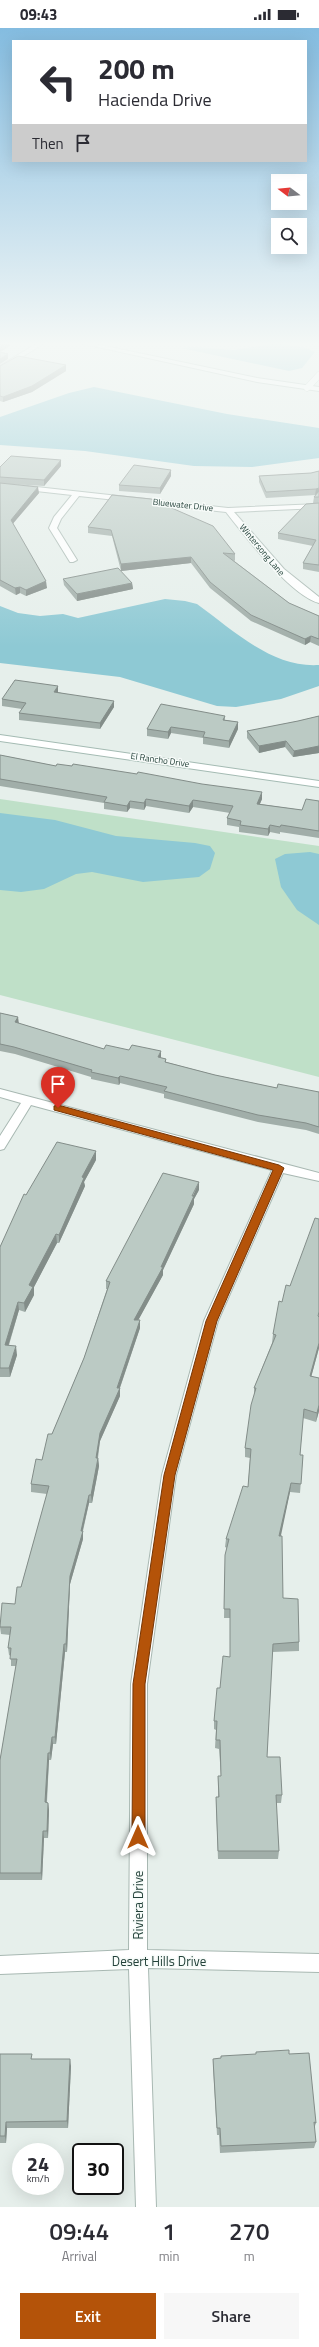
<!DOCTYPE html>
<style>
body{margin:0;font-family:"Titillium Web",sans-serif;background:#f7f7f7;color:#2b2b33;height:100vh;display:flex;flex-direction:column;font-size:15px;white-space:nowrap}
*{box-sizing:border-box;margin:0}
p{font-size:13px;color:#7c7c81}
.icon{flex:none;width:22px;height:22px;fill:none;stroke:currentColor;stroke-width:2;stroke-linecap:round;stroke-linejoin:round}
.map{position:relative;height:2179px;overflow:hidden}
.sheet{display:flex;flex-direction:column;background:#fff;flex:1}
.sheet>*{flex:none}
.guide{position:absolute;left:12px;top:12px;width:295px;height:122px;border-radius:0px;box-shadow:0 4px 16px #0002;background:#fff;color:#2b2b33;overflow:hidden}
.needle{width:26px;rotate:286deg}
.buttons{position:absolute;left:271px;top:146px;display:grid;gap:8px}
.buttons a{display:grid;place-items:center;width:36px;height:36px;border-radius:0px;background:#fff;box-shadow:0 4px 16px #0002;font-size:20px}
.speed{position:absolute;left:12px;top:2115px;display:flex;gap:8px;font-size:20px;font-weight:700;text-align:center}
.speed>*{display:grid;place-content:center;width:52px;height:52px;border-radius:50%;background:#fff;box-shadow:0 4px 16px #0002;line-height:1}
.speed small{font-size:10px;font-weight:400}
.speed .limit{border:2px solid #111;border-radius:6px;background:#fff;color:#111}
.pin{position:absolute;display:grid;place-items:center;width:34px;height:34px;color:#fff;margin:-41px -17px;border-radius:50% 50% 50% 0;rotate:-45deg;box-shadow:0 0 4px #0007}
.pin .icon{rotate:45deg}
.me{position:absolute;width:44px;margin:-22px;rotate:0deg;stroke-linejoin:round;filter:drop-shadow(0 0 3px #0008)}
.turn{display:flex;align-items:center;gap:14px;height:84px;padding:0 20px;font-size:18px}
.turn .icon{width:52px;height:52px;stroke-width:2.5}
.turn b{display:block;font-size:28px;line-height:34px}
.then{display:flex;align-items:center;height:38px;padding:0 20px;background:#0003;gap:8px;font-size:15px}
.eta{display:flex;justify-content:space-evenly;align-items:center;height:68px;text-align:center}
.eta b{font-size:24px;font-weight:600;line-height:28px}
.action{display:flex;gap:8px;margin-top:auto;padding:8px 20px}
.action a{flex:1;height:46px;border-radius:0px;background:#b45309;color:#fff;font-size:16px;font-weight:600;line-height:46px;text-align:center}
.action a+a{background:#f7f7f7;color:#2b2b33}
.status{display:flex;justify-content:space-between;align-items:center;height:28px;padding:0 20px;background:#fff;direction:ltr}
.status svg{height:11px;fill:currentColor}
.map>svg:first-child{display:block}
</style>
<div class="status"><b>09:43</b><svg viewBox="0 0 49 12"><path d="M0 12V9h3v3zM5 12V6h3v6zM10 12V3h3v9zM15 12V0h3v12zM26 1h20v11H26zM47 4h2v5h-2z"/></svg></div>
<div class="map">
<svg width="319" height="2179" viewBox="0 0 319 2179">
<rect width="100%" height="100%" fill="#e6efeb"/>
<polygon fill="#bfe0c8" points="0,771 319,818 319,1049 0,967"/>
<g fill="#8ec9d4">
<polygon points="278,315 306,320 315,324 302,340 289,343 181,320 194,319 234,322"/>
<polygon points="94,359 227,386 319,400 319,430 252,439 194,438 85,423 0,417 0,389 69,365"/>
<path d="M165,571L185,573L197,576C233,602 272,640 319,637V658L281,671L236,679L217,678L120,649L0,635V578L18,585L40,588L63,586L78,590Z"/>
<polygon points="0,785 55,792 116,808 195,815 210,818 215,825 210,841 199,849 143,854 92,844 76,846 44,861 21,864 0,862"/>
<polygon points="310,824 319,826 319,897 297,882 281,859 275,831 285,826"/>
</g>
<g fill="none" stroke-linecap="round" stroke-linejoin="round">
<g stroke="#a8b8b2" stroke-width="7">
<g id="lane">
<polyline points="314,314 319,315"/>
<polyline points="307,360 319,347"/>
</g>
</g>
<g stroke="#a8b8b2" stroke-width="2">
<g id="street">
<polygon points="39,314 46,314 0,343 0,338"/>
<polygon points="75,314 86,314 257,350 319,359 319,363 257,354"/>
<path d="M0,455L228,480L319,476V480L234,484L284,541L319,569V575C291,568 244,507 226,484L79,468L61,491L57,500L77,532L73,534H70L49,500L54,489L72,467L0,459Z"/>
<polygon points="0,1061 319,1145 319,1153 283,1145 218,1293 176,1447 147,1656 147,1922 319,1926 319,1944 148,1940 156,2179 136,2179 129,1941 0,1946 0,1928 129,1922 131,1656 162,1447 204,1293 272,1142 31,1077 4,1121 0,1122 0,1108 21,1075 0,1069"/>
</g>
</g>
<g stroke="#a4bbb3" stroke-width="2">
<polygon id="secondary" points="0,707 319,753 319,759 0,713"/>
</g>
<use href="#lane" stroke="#fff" stroke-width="6"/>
<use href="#street" fill="#fff" fill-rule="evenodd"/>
<use href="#secondary" fill="#fff" fill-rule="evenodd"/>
</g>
<g fill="#a1aea9">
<polygon points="0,338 66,343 32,364 3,374 0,373"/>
<polygon points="61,438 44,458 11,456 39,465 13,495 47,560 26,568 20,565 16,567 0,558 0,439"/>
<polygon points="319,443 319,475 313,475 314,469 316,467 266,470 259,454 259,448 311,445"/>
<polygon points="171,448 160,466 119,463 119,457"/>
<polygon points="112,467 235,526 235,533 233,532 289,575 319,588 319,618 310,614 305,617 251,593 210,560 191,535 121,543 112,508 88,505 88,499"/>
<polygon points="319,475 319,544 303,541 303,535 313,518 278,511 278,505"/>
<polygon points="63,551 132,555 133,561 77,573 64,557"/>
<polygon points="58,664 114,679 100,701 19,692 19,685 22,681 2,678 2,671"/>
<polygon points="225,688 225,692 238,694 238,701 229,720 203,716 203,710 171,705 168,711 147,708 147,701"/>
<polygon points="319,688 319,725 293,729 285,719 259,725 247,710 247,703 298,693"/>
<polygon points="0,727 56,738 262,771 260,776 302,782 319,773 319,810 280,804 280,806 270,804 268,808 239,804 239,799 227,797 227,790 230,785 193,779 189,785 146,778 144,782 130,780 127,784 104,781 104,775 0,758"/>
<polygon points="0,985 18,989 18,995 104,1021 161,1030 166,1031 166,1034 215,1047 277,1060 319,1064 319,1106 306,1102 258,1094 164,1070 164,1066 120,1055 119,1057 91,1051 91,1049 15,1026 0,1023"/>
<polygon points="96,1132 84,1154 85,1158 59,1215 57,1215 34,1259 34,1267 25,1284 19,1282 9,1317 17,1327 10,1349 0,1349 0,1219 26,1167"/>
<polygon points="199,1162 194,1171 194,1176 163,1242 163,1247 138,1292 140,1300 120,1360 120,1368 100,1413 98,1430 99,1438 92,1475 89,1475 83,1503 83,1511 70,1556 67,1624 65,1624 56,1716 53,1716 51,1732 49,1732 47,1774 48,1775 49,1782 48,1810 44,1810 42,1852 0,1852 0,1732 16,1638 11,1638 11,1628 9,1627 8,1620 10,1607 1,1606 0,1599 15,1576 21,1559 47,1466 31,1464 31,1456 42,1432 52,1406 84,1330 107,1261 106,1261 106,1253"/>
<polygon points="319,1191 319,1320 311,1349 319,1350 319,1383 316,1394 303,1390 300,1427 303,1427 300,1465 290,1464 280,1508 283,1570 299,1614 299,1623 272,1624 267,1729 282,1767 281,1775 276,1775 279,1823 278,1831 218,1831 216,1777 216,1769 218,1769 218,1748 221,1748 219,1721 215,1720 216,1702 214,1701 214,1693 220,1660 230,1629 230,1590 224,1590 225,1536 225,1527 227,1520 225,1519 226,1511 248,1459 250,1430 245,1429 245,1420 254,1368 254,1360 272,1315 273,1306 282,1274 290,1258"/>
<polygon points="0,2026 33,2031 71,2038 68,2100 7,2100 6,2115 0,2115"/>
<polygon points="289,2026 316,2095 314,2101 316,2114 314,2120 220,2125 219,2107 217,2107 213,2038 213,2031"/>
</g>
<g fill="#838d89">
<polygon points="8,314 9,314 10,318 0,324 0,318"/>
<polygon points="8,326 8,331 0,336 0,331"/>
<polygon points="66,337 66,343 32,364 3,374 3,369"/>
<polygon points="61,432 61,438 44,458 44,452"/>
<polygon points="171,442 171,448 160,466 160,460"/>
<polygon points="38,459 39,465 11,498 11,492"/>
<polygon points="319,460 319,465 315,467 316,461"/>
<polygon points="191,529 191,535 121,543 121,536"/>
<polygon points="46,553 47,560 26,568 26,562"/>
<polygon points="132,555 133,561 77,573 77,566"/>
<polygon points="20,559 20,565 16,567 15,560"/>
<polygon points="311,608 310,614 305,617 305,611"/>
<polygon points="58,658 58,665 54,664"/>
<polygon points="114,673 114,679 100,701 100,695"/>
<polygon points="238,694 238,701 229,720 229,713"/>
<polygon points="171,699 171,705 168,711 168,704"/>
<polygon points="286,713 285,719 259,725 259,718"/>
<polygon points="319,718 319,725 293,729 294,723"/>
<polygon points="262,764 262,771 257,782 257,776"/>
<polygon points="146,771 146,778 144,782 144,775"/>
<polygon points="193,772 193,779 189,785 189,778"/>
<polygon points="130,773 130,780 127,784 127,778"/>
<polygon points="270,797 270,804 268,808 268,801"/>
<polygon points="18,989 19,996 15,994"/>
<polygon points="161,1023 161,1030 158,1029"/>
<polygon points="120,1048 120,1055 119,1057 118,1050"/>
<polygon points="96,1123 96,1132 84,1154 85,1158 59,1215 59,1207 82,1149"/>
<polygon points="199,1154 199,1162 194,1171 194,1176 163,1242 163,1247 134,1300 134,1292 161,1239"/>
<polygon points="56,1206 57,1215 34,1259 34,1267 25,1284 24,1275 29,1257"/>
<polygon points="18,1274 19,1282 6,1325 5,1317"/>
<polygon points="140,1292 140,1300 119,1362 120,1360 120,1368 100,1413 96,1438 96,1430 100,1405 117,1360"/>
<polygon points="319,1315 319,1320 309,1357 310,1348"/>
<polygon points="16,1318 17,1327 10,1349 9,1340"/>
<polygon points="319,1377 319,1383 316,1394 317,1385"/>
<polygon points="98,1430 99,1438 92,1475 91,1467"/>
<polygon points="291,1455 290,1464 279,1517 279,1508"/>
<polygon points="89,1467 89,1475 82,1505 83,1503 83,1511 70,1556 67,1624 66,1616 70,1548"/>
<polygon points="64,1616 65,1624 56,1716 55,1709"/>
<polygon points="52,1709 53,1716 51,1732 50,1725"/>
<polygon points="48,1725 49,1732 46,1781 45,1774"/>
<polygon points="48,1775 49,1782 48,1810 47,1803"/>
<polygon points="43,1803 44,1810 42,1852 41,1845"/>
<polygon points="70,2031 71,2038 68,2100 67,2093"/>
<polygon points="6,2094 7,2100 6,2115 5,2108"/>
</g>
<g fill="#bbcac4" stroke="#838d89">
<polygon points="0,314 8,314 0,318"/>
<polygon points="0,324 8,326 0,331"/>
<polygon points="18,328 66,337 32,358 3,369 0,368 0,338"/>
<polygon points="11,428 61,432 44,452 0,449 0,439"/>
<polygon points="134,437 171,442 160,460 119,457"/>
<polygon points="319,443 319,460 316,461 266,464 259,448 311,445"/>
<polygon points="0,455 38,459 11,492 46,553 26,562 20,559 15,560 0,552"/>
<polygon points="319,463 319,469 314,469"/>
<polygon points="112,467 151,471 213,498 235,526 223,525 289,575 319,588 319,611 311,608 305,611 251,587 210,554 191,529 121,536 111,502 88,499"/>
<polygon points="319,475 319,537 303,535 316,512 278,505 306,476"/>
<polygon points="118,540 132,555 77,566 63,551"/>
<polygon points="15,652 58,658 54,664 114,673 100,695 19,685 26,675 2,671"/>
<polygon points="161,676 225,688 223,692 238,694 229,713 203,709 205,704 171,699 168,704 147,701"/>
<polygon points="319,688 319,718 294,723 286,713 259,718 247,703 298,693"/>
<polygon points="0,727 56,738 57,736 72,738 73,736 137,746 138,744 202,756 262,764 257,776 302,782 306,771 319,773 319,803 281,797 280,799 270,797 268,801 240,797 241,793 227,790 233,778 193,772 189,778 146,771 144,775 130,773 127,778 104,774 107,769 0,751"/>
<polygon points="0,985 18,989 15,994 104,1021 106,1017 129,1022 132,1017 161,1023 158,1029 166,1031 165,1034 215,1047 277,1060 278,1056 319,1064 319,1099 306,1095 258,1087 164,1063 167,1059 120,1048 118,1050 91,1044 92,1042 14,1019 0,1016"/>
<polygon points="57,1114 96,1123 82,1149 84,1150 59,1207 56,1206 29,1257 33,1259 24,1275 18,1274 5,1317 16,1318 9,1340 0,1340 0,1219 24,1166 26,1167"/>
<polygon points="163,1145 199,1154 192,1168 194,1168 161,1239 163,1239 134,1292 140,1292 117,1360 120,1360 100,1405 96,1430 98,1430 91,1467 89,1467 81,1503 83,1503 70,1548 66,1616 64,1616 55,1709 52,1709 50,1725 48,1725 45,1774 48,1775 47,1803 43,1803 41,1845 0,1845 0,1732 17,1631 10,1631 11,1620 8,1620 11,1599 0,1599 2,1575 15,1576 17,1559 21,1559 49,1458 31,1456 36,1431 42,1432 48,1406 52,1406 84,1330 110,1254 106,1253"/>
<polygon points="315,1190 319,1191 319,1284 318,1288 319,1289 319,1315 310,1348 319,1350 319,1377 317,1385 304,1381 300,1427 303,1427 301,1456 291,1455 279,1508 282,1508 283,1570 298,1571 299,1614 273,1616 267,1729 280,1729 282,1767 276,1767 279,1823 218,1823 216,1769 219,1769 218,1748 221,1748 220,1712 216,1712 217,1693 214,1693 217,1660 220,1660 223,1628 230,1629 230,1581 224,1581 225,1527 229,1511 226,1511 243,1458 248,1459 251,1421 245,1420 251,1377 256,1360 254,1360 276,1307 273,1306 279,1273 282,1274 286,1257 290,1258"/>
<polygon points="289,2022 289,2026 309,2025 316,2095 314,2094 316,2114 221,2118 220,2100 217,2100 213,2031 221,2030 221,2028 256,2026 256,2024"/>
<polygon points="0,2026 32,2026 31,2031 70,2031 67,2093 6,2094 5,2108 0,2108"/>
</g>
<linearGradient id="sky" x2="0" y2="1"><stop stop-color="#84bce0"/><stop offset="0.51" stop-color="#f4f8f6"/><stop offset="1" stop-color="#f4f8f6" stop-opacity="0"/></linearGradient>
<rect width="319" height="619" fill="url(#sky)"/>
<polygon fill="#b45309" stroke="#753606" points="58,1077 279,1137 284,1140 217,1293 175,1447 145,1656 145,1809 143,1814 138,1816 134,1814 132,1809 133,1656 164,1447 206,1293 273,1142 54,1082 54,1078"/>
<g text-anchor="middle" stroke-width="3" stroke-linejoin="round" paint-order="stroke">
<g font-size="9" fill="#24423a" stroke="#f7fbf9">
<text transform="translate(183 477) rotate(6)" y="3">Bluewater Drive</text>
<text transform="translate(262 522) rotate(50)" y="3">Wintersong Lane</text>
<text transform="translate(160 732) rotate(8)" y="3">El Rancho Drive</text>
</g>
<g font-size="13" fill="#24423a" stroke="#f7fbf9">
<text transform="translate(138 1877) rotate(-90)" y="5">Riviera Drive</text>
<text x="159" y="1938">Desert Hills Drive</text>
</g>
</g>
</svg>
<div class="buttons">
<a><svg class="needle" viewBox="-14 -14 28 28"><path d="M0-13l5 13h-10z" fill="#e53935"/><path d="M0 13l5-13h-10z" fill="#7c7c81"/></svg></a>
<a><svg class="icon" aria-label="search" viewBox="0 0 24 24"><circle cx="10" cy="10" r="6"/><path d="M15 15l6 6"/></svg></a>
</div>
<div class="speed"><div>24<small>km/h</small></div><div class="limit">30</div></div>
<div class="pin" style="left:58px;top:1080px;background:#d93025"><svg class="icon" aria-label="arrive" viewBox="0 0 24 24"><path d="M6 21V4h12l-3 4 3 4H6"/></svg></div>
<svg class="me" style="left:138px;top:1809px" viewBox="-20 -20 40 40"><path d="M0-17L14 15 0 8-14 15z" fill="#b45309" stroke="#fff" stroke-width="4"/></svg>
<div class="guide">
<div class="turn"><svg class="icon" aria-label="left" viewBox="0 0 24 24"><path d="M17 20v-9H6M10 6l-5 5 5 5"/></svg><div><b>200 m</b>Hacienda Drive</div></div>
<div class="then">Then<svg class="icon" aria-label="arrive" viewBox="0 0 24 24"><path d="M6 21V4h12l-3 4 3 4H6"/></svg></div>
</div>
</div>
<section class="sheet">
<div class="eta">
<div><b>09:44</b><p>Arrival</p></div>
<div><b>1</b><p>min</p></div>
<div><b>270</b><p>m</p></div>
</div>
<div class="action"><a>Exit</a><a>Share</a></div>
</section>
